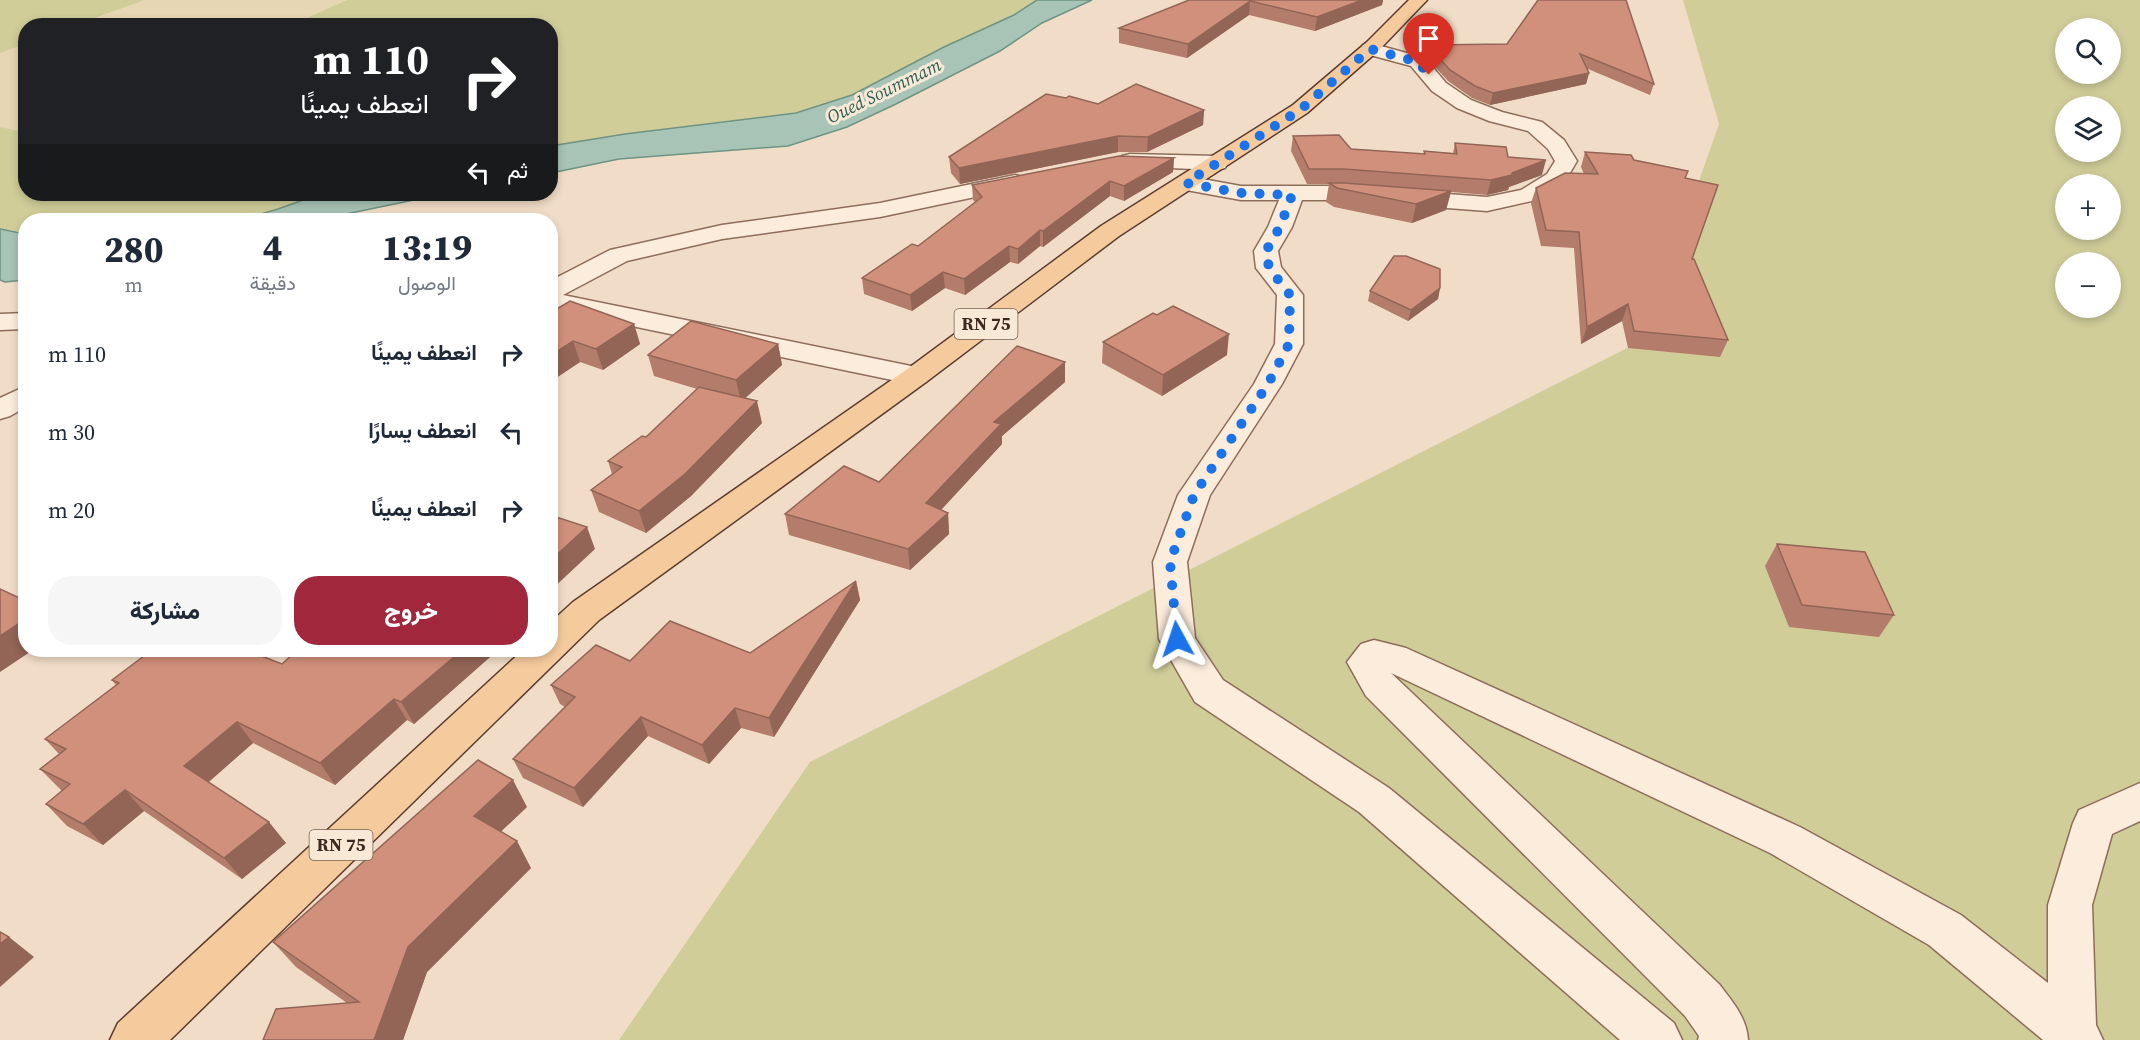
<!DOCTYPE html>
<html lang="ar">
<meta charset="utf-8">
<style>
body{margin:0;font-family:"Source Serif 4",Vazirmatn,serif;background:#f6f6f7;color:#1f2937;direction:rtl;height:100vh;display:flex;flex-direction:column;font-size:22px;white-space:nowrap}
*{box-sizing:border-box;margin:0}
p{font-size:20px;color:#747a83}
.icon{flex:none;width:33px;height:33px;fill:none;stroke:currentColor;stroke-width:2;stroke-linecap:round;stroke-linejoin:round}
.map{position:relative;flex:1;overflow:hidden;direction:ltr}
.side{position:absolute;left:18px;top:213px;width:540px;height:444px;display:flex;flex-direction:column;background:#fff;border-radius:24px;box-shadow:0 3px 9px #0003;direction:rtl}
.side>*{flex:none}
.banner{position:absolute;left:18px;top:18px;width:540px;height:183px;border-radius:24px;box-shadow:0 3px 9px #0003;direction:rtl;background:#202124;color:#fff;overflow:hidden}
.buttons{position:absolute;left:2055px;top:18px;display:grid;gap:12px}
.buttons a{display:grid;place-items:center;width:66px;height:66px;border-radius:50%;background:#fff;box-shadow:0 3px 9px #0003;font-size:30px}
.pin{position:absolute;display:grid;place-items:center;width:51px;height:51px;color:#fff;margin:-62px -26px;border-radius:50% 50% 50% 0;rotate:-45deg;box-shadow:0 0 6px #0007}
.pin .icon{rotate:45deg}
.me{position:absolute;width:66px;margin:-33px;rotate:355deg;stroke-linejoin:round;filter:drop-shadow(0 0 4px #0008)}
.turn{display:flex;align-items:center;gap:21px;height:126px;padding:0 30px;font-size:27px}
.turn .icon{width:78px;height:78px;stroke-width:2.5}
.turn b{display:block;font-size:42px;line-height:51px}
.then{display:flex;align-items:center;height:57px;padding:0 30px;background:#0003;gap:12px;font-size:22px}
.eta{display:flex;justify-content:space-evenly;align-items:center;height:102px;text-align:center}
.eta b{font-size:36px;font-weight:800;line-height:42px}
.primary-button{display:flex;gap:12px;margin-top:auto;padding:12px 30px}
.primary-button a{flex:1;height:69px;border-radius:24px;background:#a0273c;color:#fff;font-size:24px;font-weight:800;line-height:69px;text-align:center}
.primary-button a+a{background:#f6f6f7;color:#1f2937}
ul{padding:0;list-style:none}
li{display:flex;align-items:center;gap:18px;height:78px;padding:0 30px}
li div{flex:1}
li b{display:block;font-size:22px}
li em{font-style:normal}
.map>svg:first-child{display:block}
</style>
<div class="map">
<svg width="2140" height="1040" viewBox="0 0 2140 1040">
<rect width="100%" height="100%" fill="#f1ddc7"/>
<g fill="#e7d6b3">
<polygon points="145,0 347,0 288,25 76,26"/>
<polygon points="25,44 25,132 0,127 0,53"/>
</g>
<g fill="#d0cd99" fill-rule="evenodd">
<polygon points="0,0 145,0 76,25 26,26 25,44 0,53"/>
<polygon points="347,0 1037,0 1014,15 944,47 852,95 796,113 625,134 551,146 550,26 288,26"/>
<path d="M1683,0H2140V1040H619L810,762L1643,340L1719,124ZM2066,28H2110V74H2066ZM2066,106H2110V152H2066ZM2066,184H2110V230H2066ZM2066,262H2110V308H2066Z"/>
<polygon points="0,127 25,132 26,194 320,194 278,209 240,220 26,220 25,234 0,229"/>
</g>
<g fill="#a8c4b7" stroke="#6e9484" stroke-width="1.5">
<polygon points="1037,0 1092,0 1042,23 1000,51 896,104 847,127 788,146 619,159 551,173 551,146 625,134 796,113 852,95 944,47 1014,15"/>
<polygon points="320,194 443,194 317,220 240,220 278,209"/>
<polygon points="0,229 25,234 25,280 5,282 0,280"/>
</g>
<g fill="none" stroke-linecap="round" stroke-linejoin="round">
<g stroke="#8e6d5b" stroke-width="3">
<g id="minor">
<polygon points="1370,43 1425,58 1446,83 1471,100 1502,112 1542,122 1564,140 1577,161 1564,183 1536,200 1487,211 1341,200 1302,200 1292,227 1278,251 1281,267 1303,295 1303,344 1282,384 1210,495 1187,562 1195,638 1223,680 1389,788 1674,1023 1682,1040 1620,1040 1359,812 1195,702 1159,639 1153,562 1178,495 1254,384 1275,344 1277,295 1256,268 1254,251 1268,227 1279,200 1241,200 1186,190 1178,188 1175,183 1178,178 1186,176 1241,186 1341,186 1487,197 1521,190 1547,174 1555,161 1548,149 1528,131 1489,121 1457,108 1432,91 1411,66 1363,53 1361,49 1363,45"/>
<polygon points="1130,154 1217,156 1225,158 1228,163 1225,168 1217,170 1122,166 1119,161 1122,156"/>
<polygon points="1015,175 1023,177 1026,182 1023,187 880,217 722,239 627,261 563,295 916,367 926,370 930,376 926,382 916,385 550,309 550,281 610,250 619,248 722,225 880,203"/>
<polygon points="26,313 26,329 0,330 0,314"/>
<polygon points="26,386 26,407 10,416 0,419 0,398"/>
<path d="M1374,640L1406,648L1800,827L1961,915L2048,983V905L2073,823L2079,810L2140,783V821L2112,834L2092,905L2096,1025L2103,1040H2043L1929,945L1770,853L1391,673L1719,984C1732,1001 1747,1018 1748,1040H1698L1699,1036L1685,1016L1366,696L1347,662L1361,644Z"/>
</g>
</g>
<g stroke="#5c3c2f" stroke-width="3">
<polygon id="primary" points="1409,0 1427,0 1379,50 1307,113 1119,236 926,382 599,620 170,1040 110,1040 118,1023 523,650 550,650 550,623 573,602 906,370 1101,226 1293,105 1367,42"/>
</g>
<use href="#minor" fill="#fbecdb" fill-rule="evenodd"/>
<use href="#primary" fill="#f5cb9e" fill-rule="evenodd"/>
</g>
<g fill="#b47c6a">
<polygon points="1189,0 1383,0 1382,5 1315,31 1249,15 1187,58 1119,43 1119,28"/>
<polygon points="1538,0 1654,84 1650,95 1588,69 1589,73 1586,84 1490,105 1472,98 1448,81 1425,56 1427,45 1507,44"/>
<polygon points="1066,98 1098,104 1204,110 1203,125 1147,152 1118,152 960,184 951,173 949,157"/>
<polygon points="1293,136 1351,149 1424,154 1424,151 1453,153 1455,143 1508,157 1542,175 1509,187 1508,190 1487,195 1451,192 1446,210 1412,223 1334,207 1326,202 1329,184 1307,184 1291,151"/>
<polygon points="1585,152 1634,160 1685,178 1692,259 1728,340 1720,357 1628,348 1622,321 1581,344 1574,248 1541,246 1531,203 1536,188 1584,174 1581,167"/>
<polygon points="1174,158 1173,172 1124,201 1110,196 1043,247 1040,246 1018,264 1010,262 965,295 945,288 912,311 864,294 862,278 918,246 975,202 973,200 972,185"/>
<polygon points="1440,288 1438,299 1408,321 1368,301 1370,291"/>
<polygon points="550,313 634,324 640,344 603,370 580,362 550,382"/>
<polygon points="1103,342 1227,355 1162,396 1102,363"/>
<polygon points="778,344 782,365 745,398 762,423 691,496 646,533 599,512 591,490 612,474 608,461 646,437 697,389 654,376 648,355"/>
<polygon points="1065,362 1065,382 1002,436 1002,444 941,510 948,513 949,534 910,570 789,535 785,514 879,482"/>
<polygon points="1777,544 1894,615 1879,637 1789,627 1765,566"/>
<polygon points="856,581 860,600 774,737 741,728 709,764 648,736 583,807 523,778 513,759 565,707 560,704 551,685 630,661 750,653"/>
<polygon points="498,650 414,724 407,720 335,785 253,743 208,782 286,843 242,879 144,811 103,845 67,826 46,804 62,791 40,769 59,754 45,739 116,685 112,680 282,664"/>
<polygon points="527,807 500,832 531,868 427,972 403,1040 263,1040 347,1003 296,967 273,942"/>
</g>
<g fill="#926556">
<polygon points="1362,0 1383,0 1382,5 1315,31 1317,17"/>
<polygon points="1250,1 1249,15 1187,58 1188,44"/>
<polygon points="1589,73 1586,84 1490,105 1493,93"/>
<polygon points="1204,110 1203,125 1147,152 1148,137"/>
<polygon points="1118,136 1118,152 960,184 959,168"/>
<polygon points="1174,158 1173,172 1124,201 1124,186"/>
<polygon points="1546,160 1542,175 1509,187 1508,190 1487,195 1491,180"/>
<polygon points="1110,181 1110,196 1043,247 1043,231"/>
<polygon points="1451,191 1446,210 1412,223 1416,204"/>
<polygon points="1040,230 1040,246 1018,264 1018,249"/>
<polygon points="1009,246 1010,262 965,295 964,279"/>
<polygon points="943,272 945,288 912,311 910,295"/>
<polygon points="1440,288 1438,299 1408,321 1411,310"/>
<polygon points="1628,304 1622,321 1581,344 1587,327"/>
<polygon points="634,324 640,344 603,370 596,349"/>
<polygon points="1229,334 1227,355 1162,396 1163,375"/>
<polygon points="573,341 580,362 550,382 550,356"/>
<polygon points="778,344 782,365 741,402 736,380"/>
<polygon points="1065,362 1065,382 1002,436 1002,444 928,524 926,503 994,422"/>
<polygon points="757,401 762,423 691,496 646,533 639,511"/>
<polygon points="948,513 949,534 910,570 908,549"/>
<polygon points="587,527 595,549 550,591 550,561"/>
<polygon points="856,581 860,600 774,737 769,718"/>
<polygon points="26,619 26,650 33,650 0,672 0,636"/>
<polygon points="462,650 498,650 414,724 401,702"/>
<polygon points="394,699 407,720 335,785 320,763"/>
<polygon points="735,708 741,728 709,764 702,745"/>
<polygon points="641,717 648,736 583,807 574,788"/>
<polygon points="237,722 253,743 202,788 184,766"/>
<polygon points="513,780 527,807 489,843 474,816"/>
<polygon points="125,790 144,811 103,845 83,824"/>
<polygon points="269,822 286,843 242,879 224,858"/>
<polygon points="517,841 531,868 427,972 403,1040 374,1040 408,947"/>
<polygon points="9,937 34,957 0,987 0,944"/>
</g>
<g fill="#d1907b" stroke="#926556" stroke-width="1.5">
<polygon points="1189,0 1362,0 1317,17 1250,1 1188,44 1119,28"/>
<polygon points="1538,0 1626,0 1654,84 1580,54 1589,73 1493,93 1475,86 1450,70 1427,45 1507,44"/>
<polygon points="1136,84 1204,110 1148,137 1118,136 959,168 949,157 1046,94 1066,98 1069,96 1098,104"/>
<polygon points="1339,135 1351,149 1425,154 1424,151 1457,154 1455,143 1506,147 1508,157 1546,160 1512,173 1512,175 1491,180 1344,169 1309,169 1293,136"/>
<polygon points="1585,152 1631,155 1634,160 1688,171 1685,178 1718,185 1692,259 1694,259 1728,340 1634,331 1628,304 1587,327 1579,232 1546,230 1536,188 1565,173 1598,174"/>
<polygon points="1119,156 1174,158 1124,186 1110,181 1043,231 1040,230 1018,249 1009,246 964,279 943,272 910,295 862,278 912,244 918,246 982,197 972,185"/>
<polygon points="1329,183 1344,183 1451,191 1416,204 1337,188"/>
<polygon points="1394,256 1406,256 1440,269 1440,288 1411,310 1370,291"/>
<polygon points="570,301 634,324 596,349 573,341 550,356 550,313"/>
<polygon points="1173,306 1229,334 1163,375 1103,342 1153,313 1157,315"/>
<polygon points="691,321 778,344 736,380 648,355"/>
<polygon points="1017,346 1065,362 994,422 1001,424 926,503 948,513 908,549 785,514 844,466 879,482"/>
<polygon points="699,387 757,401 685,474 639,511 591,490 622,467 608,461 642,436 646,437"/>
<polygon points="550,515 587,527 550,561"/>
<polygon points="1777,544 1865,552 1894,615 1802,605"/>
<polygon points="856,581 769,718 735,708 702,745 641,717 574,788 513,759 575,697 551,685 596,645 630,661 670,621 750,653"/>
<polygon points="0,589 26,601 26,619 0,636"/>
<polygon points="152,650 246,650 282,664 297,650 462,650 401,702 394,699 320,763 237,722 184,766 269,822 224,858 125,790 83,824 46,804 70,784 40,769 66,749 45,739 119,683 112,680"/>
<polygon points="478,760 513,780 474,816 517,841 408,947 374,1040 263,1040 276,1009 359,1002 273,942"/>
<polygon points="0,932 9,937 0,944"/>
</g>
<g fill="none" stroke-linecap="round" stroke-linejoin="round">
<polyline stroke="#1a73e8" stroke-width="10" stroke-dasharray="0 18" points="1177,639 1170,562 1194,495 1268,384 1289,344 1290,295 1269,268 1266,251 1280,227 1292,195 1241,193 1186,183 1300,110 1370,49 1418,62 1429,75"/>
</g>
<g text-anchor="middle" stroke-width="6" stroke-linejoin="round" paint-order="stroke">
<g font-size="18" font-style="italic" fill="#2e5e53" stroke="#f8e9d7">
<text transform="translate(884 91) rotate(-26)" y="6">Oued Soummam</text>
</g>
<g fill="#f8e9d7" stroke="#756356" stroke-width="1.5">
<rect x="954.5" y="309" width="63" height="30" rx="4.5"/>
<rect x="309.5" y="830" width="63" height="30" rx="4.5"/>
</g>
<g font-size="18" font-weight="bold" fill="#3d291f">
<text x="986" y="330">RN 75</text>
<text x="341" y="851">RN 75</text>
</g>
</g>
</svg>
<div class="buttons">
<a><svg class="icon" aria-label="search" viewBox="0 0 24 24"><circle cx="10" cy="10" r="6"/><path d="M15 15l6 6"/></svg></a>
<a><svg class="icon" aria-label="layers" viewBox="0 0 24 24"><path d="M12 4l9 5-9 5-9-5zM3 14l9 5 9-5"/></svg></a>
<a>+</a>
<a>−</a>
</div>
<div class="pin" style="left:1429px;top:75px;background:#d93025"><svg class="icon" aria-label="arrive" viewBox="0 0 24 24"><path d="M6 21V4h12l-3 4 3 4H6"/></svg></div>
<svg class="me" style="left:1177px;top:639px" viewBox="-20 -20 40 40"><path d="M0-17L14 15 0 8-14 15z" fill="#1a73e8" stroke="#fff" stroke-width="4"/></svg>
<div class="banner">
<div class="turn"><svg class="icon" aria-label="right" viewBox="0 0 24 24"><path d="M7 20v-9h11M14 6l5 5-5 5"/></svg><div><b>110 m</b>انعطف يمينًا</div></div>
<div class="then">ثم<svg class="icon" aria-label="left" viewBox="0 0 24 24"><path d="M17 20v-9H6M10 6l-5 5 5 5"/></svg></div>
</div>
<section class="side">
<div class="eta">
<div><b>13:19</b><p>الوصول</p></div>
<div><b>4</b><p>دقيقة</p></div>
<div><b>280</b><p>m</p></div>
</div>
<ul>
<li><svg class="icon" aria-label="right" viewBox="0 0 24 24"><path d="M7 20v-9h11M14 6l5 5-5 5"/></svg><div><b>انعطف يمينًا</b></div><em>110 m</em></li>
<li><svg class="icon" aria-label="left" viewBox="0 0 24 24"><path d="M17 20v-9H6M10 6l-5 5 5 5"/></svg><div><b>انعطف يسارًا</b></div><em>30 m</em></li>
<li><svg class="icon" aria-label="right" viewBox="0 0 24 24"><path d="M7 20v-9h11M14 6l5 5-5 5"/></svg><div><b>انعطف يمينًا</b></div><em>20 m</em></li>
</ul>
<div class="primary-button"><a>خروج</a><a>مشاركة</a></div>
</section>
</div>
